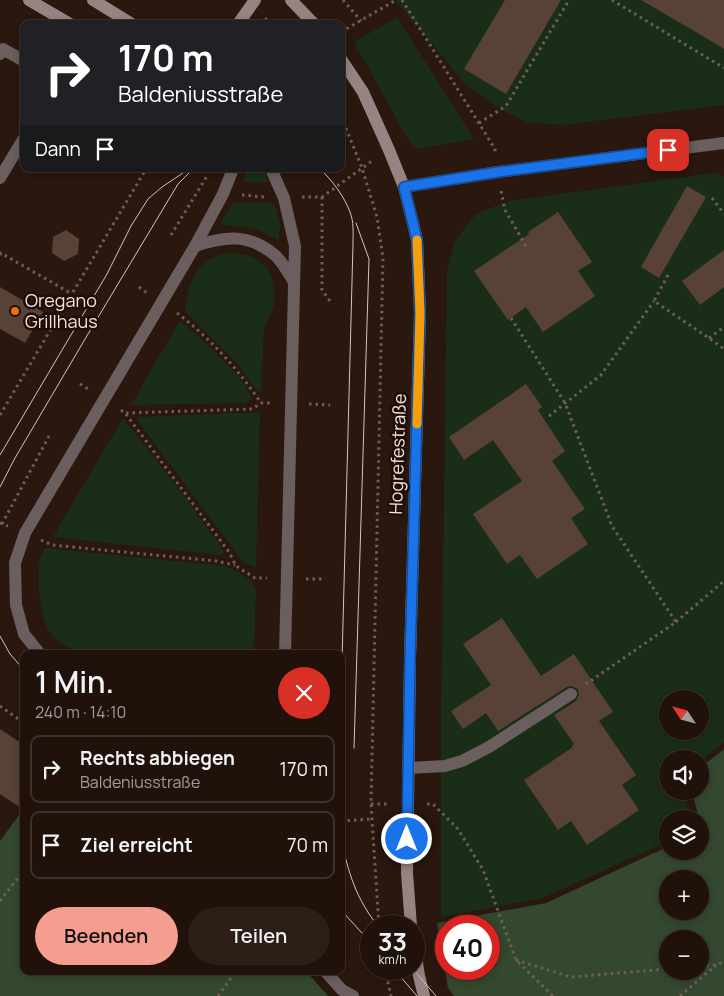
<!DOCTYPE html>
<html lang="de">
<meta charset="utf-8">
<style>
body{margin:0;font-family:Manrope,sans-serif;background:#2d1f18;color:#f1f3f6;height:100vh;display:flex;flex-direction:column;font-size:19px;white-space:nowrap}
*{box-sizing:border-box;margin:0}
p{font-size:16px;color:#a29d9c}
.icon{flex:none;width:28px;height:28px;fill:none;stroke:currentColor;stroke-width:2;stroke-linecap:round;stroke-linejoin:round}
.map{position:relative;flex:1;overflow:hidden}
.drawer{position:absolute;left:20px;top:650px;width:325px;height:325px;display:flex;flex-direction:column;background:#20110a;border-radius:10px;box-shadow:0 2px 8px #0003,0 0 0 1px #3d312b}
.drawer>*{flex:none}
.guide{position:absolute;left:20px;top:20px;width:325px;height:152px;border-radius:10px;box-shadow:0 2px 8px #0003,0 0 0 1px #3d312b;background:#202124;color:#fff;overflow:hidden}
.needle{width:32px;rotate:306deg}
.buttons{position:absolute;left:659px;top:690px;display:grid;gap:10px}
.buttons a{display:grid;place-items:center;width:50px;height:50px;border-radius:50%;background:#20110a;box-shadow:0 2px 8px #0003,0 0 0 1px #3d312b;font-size:25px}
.speed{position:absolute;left:360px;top:915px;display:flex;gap:10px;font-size:25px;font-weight:700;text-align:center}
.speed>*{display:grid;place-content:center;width:65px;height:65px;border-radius:50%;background:#20110a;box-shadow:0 2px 8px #0003,0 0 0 1px #3d312b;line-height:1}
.speed small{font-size:12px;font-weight:400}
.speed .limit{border:8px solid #d22;background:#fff;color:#111}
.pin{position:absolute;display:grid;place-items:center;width:42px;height:42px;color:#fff;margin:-21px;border-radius:10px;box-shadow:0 2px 8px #0006}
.me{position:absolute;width:55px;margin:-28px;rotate:0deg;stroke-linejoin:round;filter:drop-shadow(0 0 4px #0008)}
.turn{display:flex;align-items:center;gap:18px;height:105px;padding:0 15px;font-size:22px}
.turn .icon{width:65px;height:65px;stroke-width:2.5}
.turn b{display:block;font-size:35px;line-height:42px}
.then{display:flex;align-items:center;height:48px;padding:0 15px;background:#0003;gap:10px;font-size:19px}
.round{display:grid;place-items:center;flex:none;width:52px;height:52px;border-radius:26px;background:#2d1f18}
.head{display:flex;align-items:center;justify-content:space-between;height:85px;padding:0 15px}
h1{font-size:30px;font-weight:600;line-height:38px}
.action{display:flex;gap:10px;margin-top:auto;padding:10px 15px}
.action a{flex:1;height:58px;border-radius:30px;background:#f59d8f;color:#111;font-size:20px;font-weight:600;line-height:58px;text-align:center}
.action a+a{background:#2d1f18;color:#f1f3f6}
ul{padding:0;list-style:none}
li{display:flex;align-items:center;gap:15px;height:68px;margin:0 10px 8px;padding:0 5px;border:2px solid #3d312b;border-radius:10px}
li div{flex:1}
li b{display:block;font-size:19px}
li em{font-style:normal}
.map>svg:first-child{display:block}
</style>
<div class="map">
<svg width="724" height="996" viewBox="0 0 724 996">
<rect width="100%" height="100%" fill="#2a170e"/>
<g fill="#1a2d17" fill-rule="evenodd">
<polygon points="395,0 724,0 724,105 562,125 527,122 505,112 467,86"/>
<polygon points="397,17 474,139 419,149 412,145 407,138 354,42"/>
<polygon points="248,169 263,169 268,182 243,182"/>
<path d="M714,173L724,176V742L700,762V759H668V791H685L690,819H668L667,842L543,898L441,917V724L447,270L455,241L476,214L509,201ZM668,699H700V731H668Z"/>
<polygon points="233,203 274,203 280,223 279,239 277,240 259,230 243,227 221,225 221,221"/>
<path d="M227,253C253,252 274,264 274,293C274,298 275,304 273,309C271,317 265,322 264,330L261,392L256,390L238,364L185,311C189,281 194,261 227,253Z"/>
<path d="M179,322H181C196,334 251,382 251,399L246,403L131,405Z"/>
<polygon points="260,412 256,568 243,562 137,420 138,417"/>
<polygon points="123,418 182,493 224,551 224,554 220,555 53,537"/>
<path d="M45,548L225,566L236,571L250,580L256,589L254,654H79C69,647 57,642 50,632C39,618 36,572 41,555C42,553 44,550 45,548Z"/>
</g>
<g fill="#33482f" fill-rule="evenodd">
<path d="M724,749V996H454L448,988L437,923L546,903L667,847L668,851H700V832L702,831L700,819H699L692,791H700V768ZM668,879H700V911H668ZM446,926H489V969H446ZM668,939H700V971H668Z"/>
<polygon points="24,808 24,971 306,971 328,996 0,996 0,841"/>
</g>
<g fill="#584237">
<polygon points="505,0 561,0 506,94 464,69"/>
<polygon points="641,0 724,0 724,49 701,35"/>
<polygon points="687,186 706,197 659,278 641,267"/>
<polygon points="558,212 592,262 578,271 595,296 543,332 526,307 508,320 474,271 529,234 528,232"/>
<polygon points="66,230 79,239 78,254 64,261 52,253 53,237"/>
<polygon points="724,250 724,287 700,305 682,281"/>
<polygon points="0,287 43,312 25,343 0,329"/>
<polygon points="526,384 542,407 538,410 565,451 552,461 585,509 571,518 588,544 537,579 520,555 507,564 473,514 522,481 493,440 464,460 449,437"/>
<polygon points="502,618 541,676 574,654 613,712 599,721 636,775 622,785 639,810 587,845 571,821 558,830 524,780 573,747 572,746 574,744 554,715 576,701 579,694 578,689 571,686 567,687 498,731 486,713 463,729 451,711 491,685 463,644"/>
<polygon points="0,729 24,745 24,810 0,794"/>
</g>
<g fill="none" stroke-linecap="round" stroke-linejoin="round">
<g stroke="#705f57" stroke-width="3" stroke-dasharray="2.5 4" stroke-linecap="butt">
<polyline points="343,0 361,21"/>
<polyline points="402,0 495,149 495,153"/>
<polyline points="612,0 724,68"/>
<polyline points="265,18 271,24"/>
<polyline points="341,32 396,0"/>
<polyline points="341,116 362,168 377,217 383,258 371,804 379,926"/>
<polyline points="479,123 506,106 569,0"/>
<polyline points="501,191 505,210 527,248"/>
<polyline points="242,195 264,197"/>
<polyline points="302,197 322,197 372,161"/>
<polyline points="322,197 322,290 332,304"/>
<polyline points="712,198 724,214"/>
<polyline points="171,235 207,176"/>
<polyline points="0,255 1,253 72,294"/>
<polyline points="668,275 654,301 709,338 724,349"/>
<polyline points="139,287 147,293"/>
<path d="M177,313C210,338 238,369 261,403"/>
<polyline points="511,318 565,403 612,526 676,622 586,684"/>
<polyline points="709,338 724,327"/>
<polyline points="80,384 88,389"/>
<polyline points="309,404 330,405"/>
<polyline points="121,410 125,413 229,552 236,566 255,578 267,578"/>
<polyline points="126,413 252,409 261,403 273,403"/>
<polyline points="0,415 146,169"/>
<polyline points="549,416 601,375 654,301"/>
<polyline points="0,523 8,526"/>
<polyline points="2,524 49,436"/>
<polyline points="41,540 52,545 216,561 235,565"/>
<polyline points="306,579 325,579"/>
<polyline points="676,622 724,581"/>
<polyline points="0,706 24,723"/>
<polyline points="371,804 388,804"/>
<polyline points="427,804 433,804 458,829 483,870 516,960 553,996"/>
<polyline points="341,821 372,819"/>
<polyline points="0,901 24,870"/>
<polyline points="516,960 571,977 668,969"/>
<polyline points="700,966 716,965 724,962"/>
<polyline points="385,969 391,996"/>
<polyline points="218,996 236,971"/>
<polyline points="680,996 716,965"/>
</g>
<g stroke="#6a5e5e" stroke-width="12">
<polyline points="0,54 3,49 24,61"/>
<polyline points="271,169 284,198 295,246 285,654"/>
<polyline points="0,178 24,138"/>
<path d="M195,246C226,236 249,233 276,256C283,263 289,274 294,282"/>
<polyline points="40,654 24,634 16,605 15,563 25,533 195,246 223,194 233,169"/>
<polyline points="408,768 445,766 462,761 489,747 571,694"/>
</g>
<g stroke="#6a5e5e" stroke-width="12">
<polyline points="404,187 498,172 724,143"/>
<polyline points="325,971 342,990 353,996"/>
</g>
<g stroke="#968383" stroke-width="12">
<polyline points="29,0 70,24"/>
<polyline points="93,0 132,24"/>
<polyline points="291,0 314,24"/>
<polyline points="238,24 255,0"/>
<polyline points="341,59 363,92 389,150 404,187 417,240 420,313 410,658 408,805 407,873 411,926"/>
<polyline points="414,943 419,976 424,996"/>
</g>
<g stroke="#d4c5be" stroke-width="1">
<path d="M320,169C332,180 344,196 350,212C354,222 353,233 353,244L341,699"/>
<polyline points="0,455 107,274 131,226 148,199 162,187 183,173"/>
<polyline points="0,487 15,458 88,334 178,184 193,169"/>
<polyline points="0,636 10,654 24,670"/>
<polyline points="354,748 369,259 356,223"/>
<path d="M341,838C348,872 356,899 378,926"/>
<polyline points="341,910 371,943"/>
<polyline points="394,969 417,996"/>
<polyline points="413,969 436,996"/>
</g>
</g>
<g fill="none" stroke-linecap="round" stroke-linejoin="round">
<g stroke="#114b97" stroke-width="12">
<polyline id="route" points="407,839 410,658 420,313 417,240 404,187 498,172 668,150"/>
</g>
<use href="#route" stroke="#1a73e8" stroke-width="9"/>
<polyline stroke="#f59e0b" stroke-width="9" points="417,424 420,313 417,240"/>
</g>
<circle fill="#e8710a" stroke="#200e06" stroke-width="2" cx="15" cy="311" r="5"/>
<g text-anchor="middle" stroke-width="5" stroke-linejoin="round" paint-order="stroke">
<g font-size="18" fill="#f1e3dd" stroke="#200e06" text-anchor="start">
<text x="25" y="307">Oregano<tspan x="25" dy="21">Grillhaus</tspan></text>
</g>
<g font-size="18" fill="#f1e3dd" stroke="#200e06">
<text transform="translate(398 454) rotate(-88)" y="6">Hogrefestraße</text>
</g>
</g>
</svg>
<div class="buttons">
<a><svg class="needle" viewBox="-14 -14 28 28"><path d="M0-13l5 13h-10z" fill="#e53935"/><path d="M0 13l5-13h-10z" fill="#a29d9c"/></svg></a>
<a><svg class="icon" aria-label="sound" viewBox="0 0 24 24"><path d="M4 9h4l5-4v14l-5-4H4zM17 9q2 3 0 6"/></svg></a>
<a><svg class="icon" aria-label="layers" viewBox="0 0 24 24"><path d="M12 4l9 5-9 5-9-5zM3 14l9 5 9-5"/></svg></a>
<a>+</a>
<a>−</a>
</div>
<div class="speed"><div>33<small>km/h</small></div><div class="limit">40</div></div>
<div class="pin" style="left:668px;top:150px;background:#d93025"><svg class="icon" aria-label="arrive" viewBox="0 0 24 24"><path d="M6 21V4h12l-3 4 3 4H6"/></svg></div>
<svg class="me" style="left:407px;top:839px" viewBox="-20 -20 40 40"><circle r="17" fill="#1a73e8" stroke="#fff" stroke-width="3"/><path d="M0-11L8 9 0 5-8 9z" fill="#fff"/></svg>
<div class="guide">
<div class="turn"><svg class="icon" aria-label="right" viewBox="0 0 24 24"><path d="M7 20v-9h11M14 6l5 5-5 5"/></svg><div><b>170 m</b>Baldeniusstraße</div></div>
<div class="then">Dann<svg class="icon" aria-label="arrive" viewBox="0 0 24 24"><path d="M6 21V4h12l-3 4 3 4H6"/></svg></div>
</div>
<section class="drawer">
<div class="head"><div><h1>1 Min.</h1><p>240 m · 14:10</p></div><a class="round" style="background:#d93025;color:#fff"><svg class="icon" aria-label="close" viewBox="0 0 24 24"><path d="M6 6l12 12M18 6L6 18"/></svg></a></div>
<ul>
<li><svg class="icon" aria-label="right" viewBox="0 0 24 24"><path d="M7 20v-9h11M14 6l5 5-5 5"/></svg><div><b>Rechts abbiegen</b><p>Baldeniusstraße</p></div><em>170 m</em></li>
<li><svg class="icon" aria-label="arrive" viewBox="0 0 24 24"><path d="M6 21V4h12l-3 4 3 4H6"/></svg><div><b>Ziel erreicht</b></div><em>70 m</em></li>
</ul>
<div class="action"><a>Beenden</a><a>Teilen</a></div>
</section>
</div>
